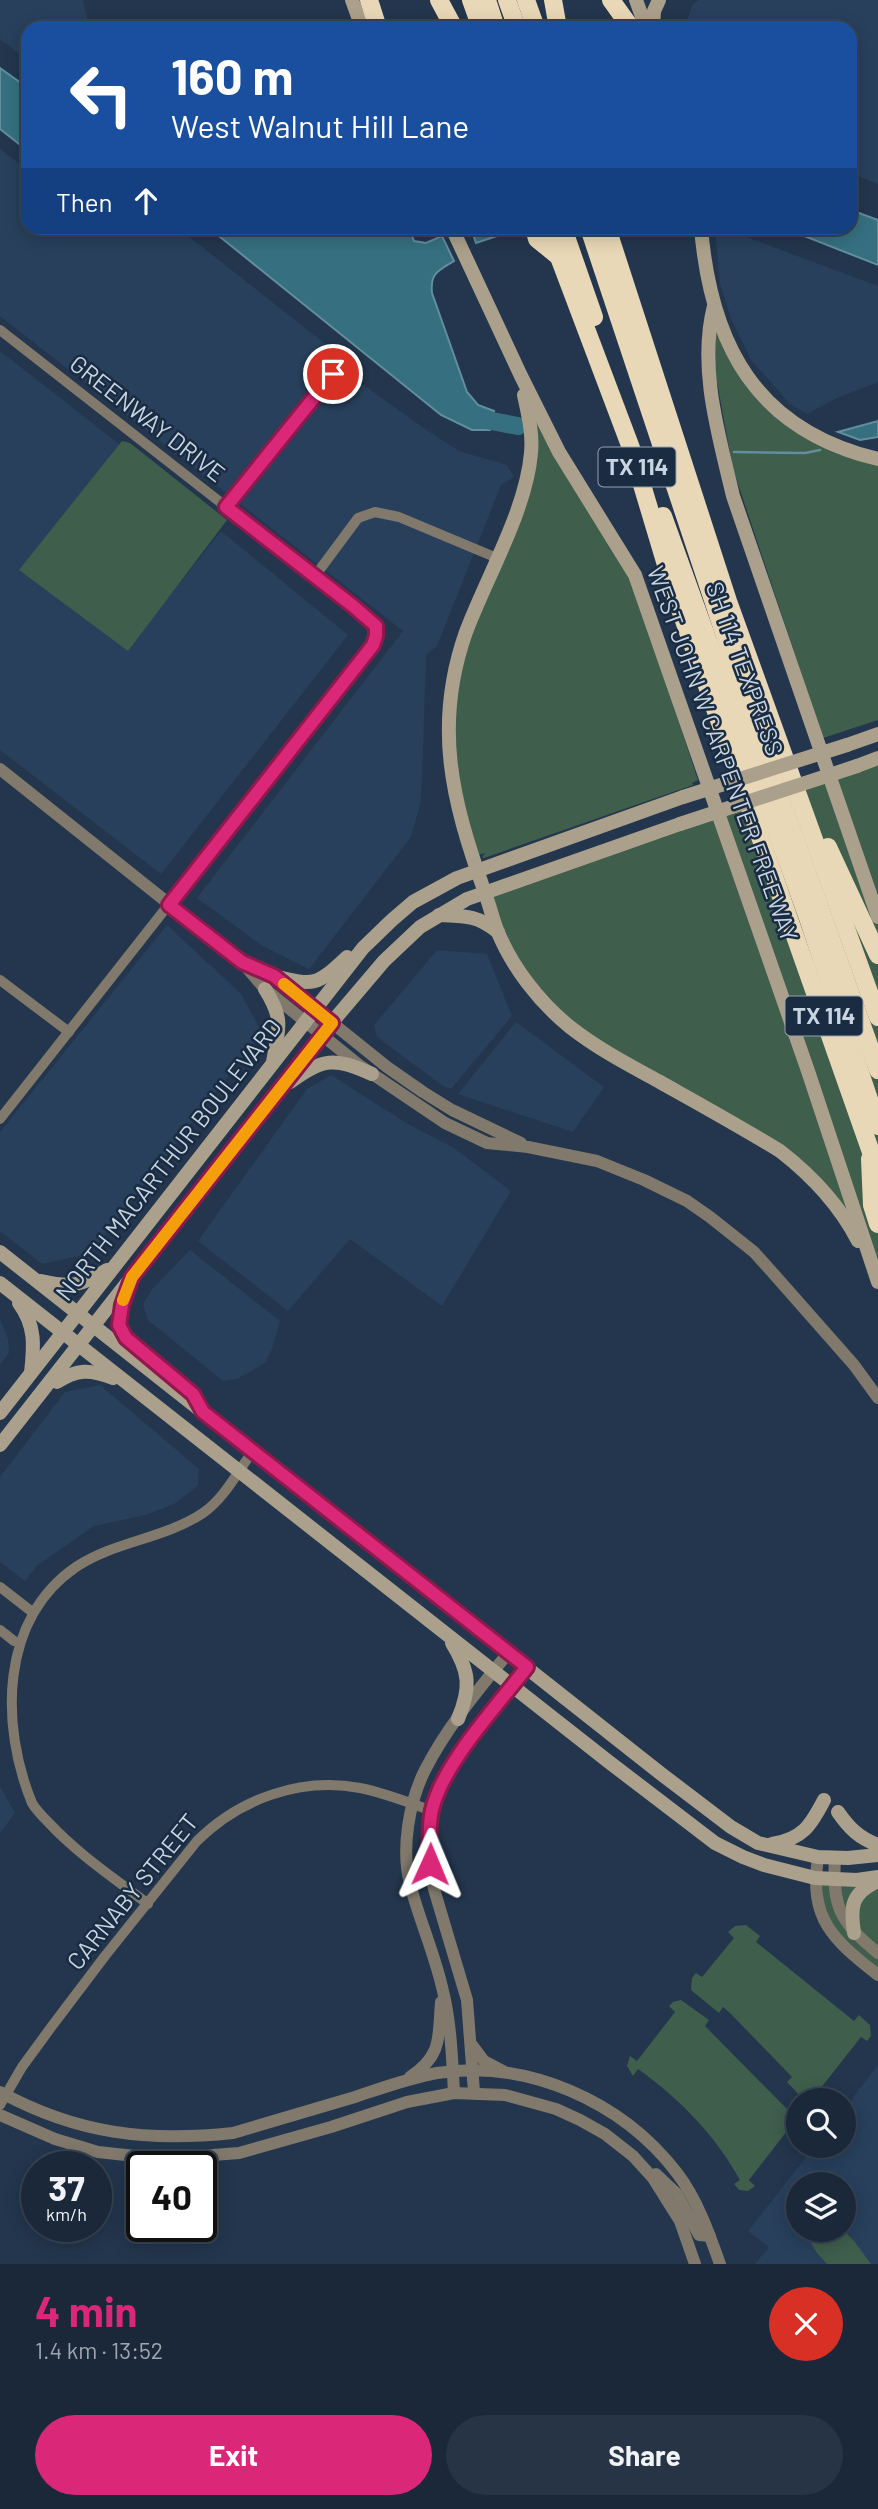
<!DOCTYPE html>
<meta charset="utf-8">
<style>
body{margin:0;font-family:Barlow,sans-serif;background:#273445;color:#f1f3f6;height:100vh;display:flex;flex-direction:column;font-size:26px;white-space:nowrap}
*{box-sizing:border-box;margin:0}
p{font-size:23px;color:#9fa6af}
.icon{flex:none;width:38px;height:38px;fill:none;stroke:currentColor;stroke-width:2;stroke-linecap:round;stroke-linejoin:round}
.map{position:relative;height:2264px;overflow:hidden}
.sheet{display:flex;flex-direction:column;background:#1a283a;flex:1}
.sheet>*{flex:none}
.guide{position:absolute;left:21px;top:21px;width:836px;height:214px;border-radius:21px;box-shadow:0 4px 18px #0003,0 0 0 2px #384454;background:#1a4fa0;color:#fff;overflow:hidden}
.buttons{position:absolute;left:786px;top:2088px;display:grid;gap:14px}
.buttons a{display:grid;place-items:center;width:70px;height:70px;border-radius:50%;background:#1a283a;box-shadow:0 4px 18px #0003,0 0 0 2px #384454;font-size:35px}
.speed{position:absolute;left:21px;top:2151px;display:flex;gap:14px;font-size:35px;font-weight:700;text-align:center}
.speed>*{display:grid;place-content:center;width:91px;height:91px;border-radius:50%;background:#1a283a;box-shadow:0 4px 18px #0003,0 0 0 2px #384454;line-height:1}
.speed small{font-size:18px;font-weight:400}
.speed .limit{border:4px solid #111;border-radius:10px;background:#fff;color:#111}
.pin{position:absolute;display:grid;place-items:center;width:60px;height:60px;color:#fff;margin:-30px;border:4px solid #fff;border-radius:50%;box-shadow:0 2px 7px #0007}
.me{position:absolute;width:77px;margin:-38px;rotate:1deg;stroke-linejoin:round;filter:drop-shadow(0 0 5px #0008)}
.turn{display:flex;align-items:center;gap:24px;height:147px;padding:0 35px;font-size:32px}
.turn .icon{width:91px;height:91px;stroke-width:2.5}
.turn b{display:block;font-size:49px;line-height:60px}
.then{display:flex;align-items:center;height:66px;padding:0 35px;background:#0003;gap:14px;font-size:26px}
.round{display:grid;place-items:center;flex:none;width:74px;height:74px;border-radius:37px;background:#273445}
.head{display:flex;align-items:center;justify-content:space-between;height:119px;padding:0 35px}
h1{font-size:42px;font-weight:700;line-height:52px;color:#db2777}
.button{display:flex;gap:14px;margin-top:auto;padding:14px 35px}
.button a{flex:1;height:80px;border-radius:42px;background:#db2777;color:#fff;font-size:28px;font-weight:700;line-height:80px;text-align:center}
.button a+a{background:#273445;color:#f1f3f6}
.map>svg:first-child{display:block}
</style>
<div class="map">
<svg width="878" height="2264" viewBox="0 0 878 2264">
<rect width="100%" height="100%" fill="#23364d"/>
<g fill="#28405c" fill-rule="evenodd">
<polygon points="0,0 83,0 87,18 93,28 28,28 28,61 0,39"/>
<polygon points="699,0 878,0 878,184 851,173 850,28 684,28 693,4"/>
<polygon points="0,149 28,170 28,228 178,228 346,360 348,374 428,431 459,451 507,465 514,477 501,485 437,646 426,655 422,781 420,805 411,837 309,969 261,945 197,898 403,631 0,316"/>
<polygon points="715,228 722,228 878,286 878,382 837,398 807,414 789,403 752,361 731,319 720,283"/>
<polygon points="0,351 123,447 128,648 221,531 348,635 161,874 0,750"/>
<polygon points="167,925 241,994 259,1027 256,1040 91,1253 42,1264 0,1231 0,1132"/>
<polygon points="437,950 487,954 512,1016 451,1089 443,1086 377,1037 374,1025"/>
<polygon points="516,1022 604,1087 573,1132 458,1094"/>
<polygon points="331,1075 408,1124 454,1148 511,1191 442,1306 350,1239 288,1311 198,1241 307,1089"/>
<polygon points="190,1250 280,1321 272,1349 265,1363 237,1379 223,1381 148,1320 143,1304 153,1288"/>
<polygon points="0,1319 8,1339 9,1353 0,1365"/>
<polygon points="100,1385 199,1469 198,1486 174,1504 145,1515 94,1526 38,1565 25,1581 0,1562 0,1477 65,1392"/>
<polygon points="0,1787 15,1813 0,1833"/>
<path d="M878,2065V2264H755L769,2247L748,2231L815,2146H844V2109ZM798,2184H844V2230H798Z"/>
</g>
<g fill="#3f5e4c">
<polygon points="715,327 725,352 745,382 806,438 840,455 878,463 878,720 823,738 733,469 715,371"/>
<polygon points="537,421 635,589 698,780 692,783 693,785 484,858 482,857 485,853 478,855 458,784 454,715 465,651 490,585"/>
<polygon points="122,441 130,443 227,520 128,651 19,570"/>
<polygon points="878,762 878,1277 836,1202 803,1164 586,1037 522,973 488,894"/>
<polygon points="878,1880 878,1973 846,1949 825,1915 818,1881"/>
<polygon points="746,1925 760,1936 756,1942 854,2021 859,2015 870,2025 871,2036 867,2041 861,2037 816,2094 821,2100 804,2100 787,2082 792,2077 729,2012 723,2007 719,2013 691,1990 692,1978 696,1973 702,1977 734,1938 728,1932 735,1926"/>
<path d="M681,2000L709,2020L705,2026L793,2115L798,2111V2125L794,2123L790,2127L749,2180L755,2186L748,2191L739,2190L734,2184L740,2180C714,2134 681,2100 638,2069L633,2076L627,2066L630,2056L637,2061L675,2012L669,2006L673,2002Z"/>
<polygon points="803,2230 843,2230 854,2241 871,2264 827,2264 817,2253"/>
</g>
<g fill="#367080" stroke="#628e9d" stroke-width="2">
<polygon points="0,68 28,88 28,151 0,129"/>
<polygon points="851,210 878,220 878,265 784,228 850,228"/>
<path d="M209,228H409L414,241L426,243L442,236L454,261C438,271 430,273 432,293L467,392L478,405L494,411L490,430H472L441,415Z"/>
<polygon points="471,228 507,228 509,232 476,243"/>
<polygon points="878,421 878,437 860,440 838,432"/>
</g>
<g fill="none" stroke-linecap="round" stroke-linejoin="round">
<polyline stroke="#628e9d" stroke-width="2.5" points="734,452 805,453 820,450"/>
<polyline stroke="#367080" stroke-width="18" points="472,414 476,418 518,426"/>
<g stroke="#80796c" stroke-width="10">
<polyline points="0,330 353,606 376,626 376,636 373,645 0,1119"/>
<polyline points="226,507 333,375"/>
<polyline points="315,576 358,518 375,512 399,517 497,558"/>
<polyline points="0,980 69,1032"/>
<polyline points="0,1587 31,1611"/>
<polyline points="0,1630 14,1641"/>
<path d="M148,1904C114,1878 78,1854 49,1823C43,1817 36,1810 32,1803C0,1725 0,1619 76,1567C115,1541 164,1539 203,1513C224,1499 238,1471 253,1451"/>
<path d="M0,2105L22,2067L52,2026L105,1956L197,1841C239,1799 300,1777 360,1788C385,1793 408,1802 432,1811"/>
</g>
<g stroke="#80796c" stroke-width="12">
<polyline points="0,769 242,962 265,989 359,1065 445,1123 487,1143 528,1147 597,1161 644,1180 687,1201 710,1217 754,1252 772,1272 854,1365 878,1398"/>
<polyline points="245,963 274,976 387,1067 423,1092 452,1110 521,1143"/>
<path d="M818,1857C809,1919 832,1939 878,1975"/>
<path d="M835,1858C832,1907 840,1922 878,1953"/>
<polyline points="472,2045 484,2061 503,2071"/>
<path d="M410,2077C443,2055 438,2037 441,2002"/>
<path d="M0,2092C77,2134 147,2142 233,2133C273,2121 314,2109 355,2097C382,2088 409,2078 437,2073C527,2059 622,2101 677,2173C697,2199 709,2233 720,2264"/>
<polyline points="474,2092 467,2000 434,1889 430,1864 432,1811 442,1782 468,1744 527,1667"/>
<path d="M454,2093C452,2057 451,2021 442,1987C434,1952 419,1919 410,1884C401,1849 409,1802 425,1770C447,1727 479,1689 509,1652"/>
<polyline points="0,2115 55,2139 98,2152 162,2159 239,2153 331,2127 407,2102 454,2093 505,2095 556,2109 580,2120 605,2134 633,2156 653,2178 680,2221 695,2264"/>
<polyline points="656,2174 677,2194 699,2235 710,2236"/>
</g>
<g stroke="#aba08b" stroke-width="14">
<polyline points="352,0 362,28"/>
<polyline points="636,0 646,28"/>
<polyline points="653,28 654,11 659,0"/>
<polyline points="452,228 521,376 559,452 635,575 808,1071 878,1282"/>
<path d="M701,228C711,345 756,430 878,459"/>
<path d="M714,306C698,368 719,436 733,496L878,917"/>
<path d="M524,395C528,414 533,433 531,453C526,511 487,576 466,632C433,725 452,801 484,890C489,903 492,917 497,930C512,967 539,1002 570,1027C598,1049 629,1065 660,1082C701,1105 741,1127 780,1151C811,1175 840,1206 858,1241"/>
<polyline points="847,745 878,734"/>
<polyline points="857,766 878,758"/>
<path d="M439,915C465,916 477,915 498,932"/>
<path d="M274,976C315,986 316,986 347,957"/>
<path d="M265,989C284,1019 279,1028 273,1062"/>
<path d="M290,1082C324,1058 334,1057 372,1074"/>
<polyline points="0,1252 660,1773 731,1827 758,1843 818,1857 848,1858 878,1855"/>
<path d="M41,1281C72,1288 80,1286 107,1270"/>
<polyline points="0,1283 609,1762 715,1843 743,1857 764,1865 815,1878 857,1880 878,1877"/>
<path d="M127,1290C124,1299 118,1311 119,1321C121,1340 153,1361 167,1373"/>
<path d="M19,1303C36,1326 34,1346 31,1373"/>
<path d="M57,1382C77,1369 90,1369 113,1378"/>
<polyline points="0,1413 363,948 392,920 413,902 457,878 683,797"/>
<polyline points="0,1445 322,1034 384,961 420,927 467,899 680,824"/>
<path d="M452,1643C470,1672 471,1688 458,1719"/>
<path d="M838,1812C849,1828 859,1838 878,1845"/>
<path d="M772,1844C803,1839 811,1825 824,1800"/>
<path d="M854,1933C850,1907 851,1893 878,1881"/>
</g>
<g stroke="#e9d8b7" stroke-width="18">
<polyline points="369,0 378,28"/>
<polyline points="439,0 454,28"/>
<polyline points="471,0 481,28"/>
<polyline points="487,0 496,28"/>
<polyline points="507,0 517,28"/>
<polyline points="526,0 536,28"/>
<polyline points="553,0 558,28"/>
<polyline points="611,0 631,28"/>
<polyline points="534,228 537,239 558,256"/>
<polyline points="548,228 631,448 675,595 878,1172"/>
<polyline points="563,228 594,317"/>
<polyline points="589,228 761,744 878,1070"/>
<polyline points="607,228 728,601 878,1017"/>
<polyline points="663,516 808,918 878,1126"/>
<polyline points="828,847 878,955"/>
<polyline points="870,1159 872,1205 878,1224"/>
</g>
<g stroke="#aba08b" stroke-width="14">
<polyline points="683,797 847,745"/>
<polyline points="680,824 857,766"/>
</g>
</g>
<g fill="none" stroke-linecap="round" stroke-linejoin="round">
<g stroke="#8e194d" stroke-width="18">
<path id="route" d="M333,374L226,507L353,606L376,626V636L373,645L169,905L242,962L274,976L332,1023L132,1277L122,1305L119,1325L126,1338L193,1394L203,1412L527,1667C498,1705 443,1763 432,1810C428,1827 430,1847 430,1864"/>
</g>
<use href="#route" stroke="#db2777" stroke-width="12"/>
<polyline stroke="#f59e0b" stroke-width="12" points="123,1300 132,1277 332,1023 284,984"/>
</g>
<g text-anchor="middle" stroke-width="5" stroke-linejoin="round" paint-order="stroke">
<g fill="#192c42" stroke="#94a2b2" stroke-width="2">
<rect x="598.5" y="447.5" width="77" height="39" rx="5"/>
<rect x="785.5" y="996.5" width="77" height="39" rx="5"/>
</g>
<g font-size="23" font-weight="bold" fill="#c8d4e2">
<text x="637" y="475">TX 114</text>
<text x="824" y="1024">TX 114</text>
</g>
<g font-size="24" fill="#c8d4e2" stroke="#192c42">
<text transform="translate(147 419) rotate(38)" y="8">GREENWAY DRIVE</text>
<text transform="translate(744 669) rotate(70)" y="8">SH 114 TEXPRESS</text>
<text transform="translate(722 754) rotate(70)" y="8">WEST JOHN W CARPENTER FREEWAY</text>
<text transform="translate(169 1160) rotate(-52)" y="8">NORTH MACARTHUR BOULEVARD</text>
<text transform="translate(133 1892) rotate(-51)" y="8">CARNABY STREET</text>
</g>
</g>
</svg>
<div class="buttons">
<a><svg class="icon" aria-label="search" viewBox="0 0 24 24"><circle cx="10" cy="10" r="6"/><path d="M15 15l6 6"/></svg></a>
<a><svg class="icon" aria-label="layers" viewBox="0 0 24 24"><path d="M12 4l9 5-9 5-9-5zM3 14l9 5 9-5"/></svg></a>
</div>
<div class="speed"><div>37<small>km/h</small></div><div class="limit">40</div></div>
<div class="pin" style="left:333px;top:374px;background:#d93025"><svg class="icon" aria-label="arrive" viewBox="0 0 24 24"><path d="M6 21V4h12l-3 4 3 4H6"/></svg></div>
<svg class="me" style="left:430px;top:1864px" viewBox="-20 -20 40 40"><path d="M0-17L14 15 0 8-14 15z" fill="#db2777" stroke="#fff" stroke-width="4"/></svg>
<div class="guide">
<div class="turn"><svg class="icon" aria-label="left" viewBox="0 0 24 24"><path d="M17 20v-9H6M10 6l-5 5 5 5"/></svg><div><b>160 m</b>West Walnut Hill Lane</div></div>
<div class="then">Then<svg class="icon" aria-label="ahead" viewBox="0 0 24 24"><path d="M12 20V5M6 11l6-6 6 6"/></svg></div>
</div>
</div>
<section class="sheet">
<div class="head"><div><h1>4 min</h1><p>1.4 km · 13:52</p></div><a class="round" style="background:#d93025;color:#fff"><svg class="icon" aria-label="close" viewBox="0 0 24 24"><path d="M6 6l12 12M18 6L6 18"/></svg></a></div>
<div class="button"><a>Exit</a><a>Share</a></div>
</section>
